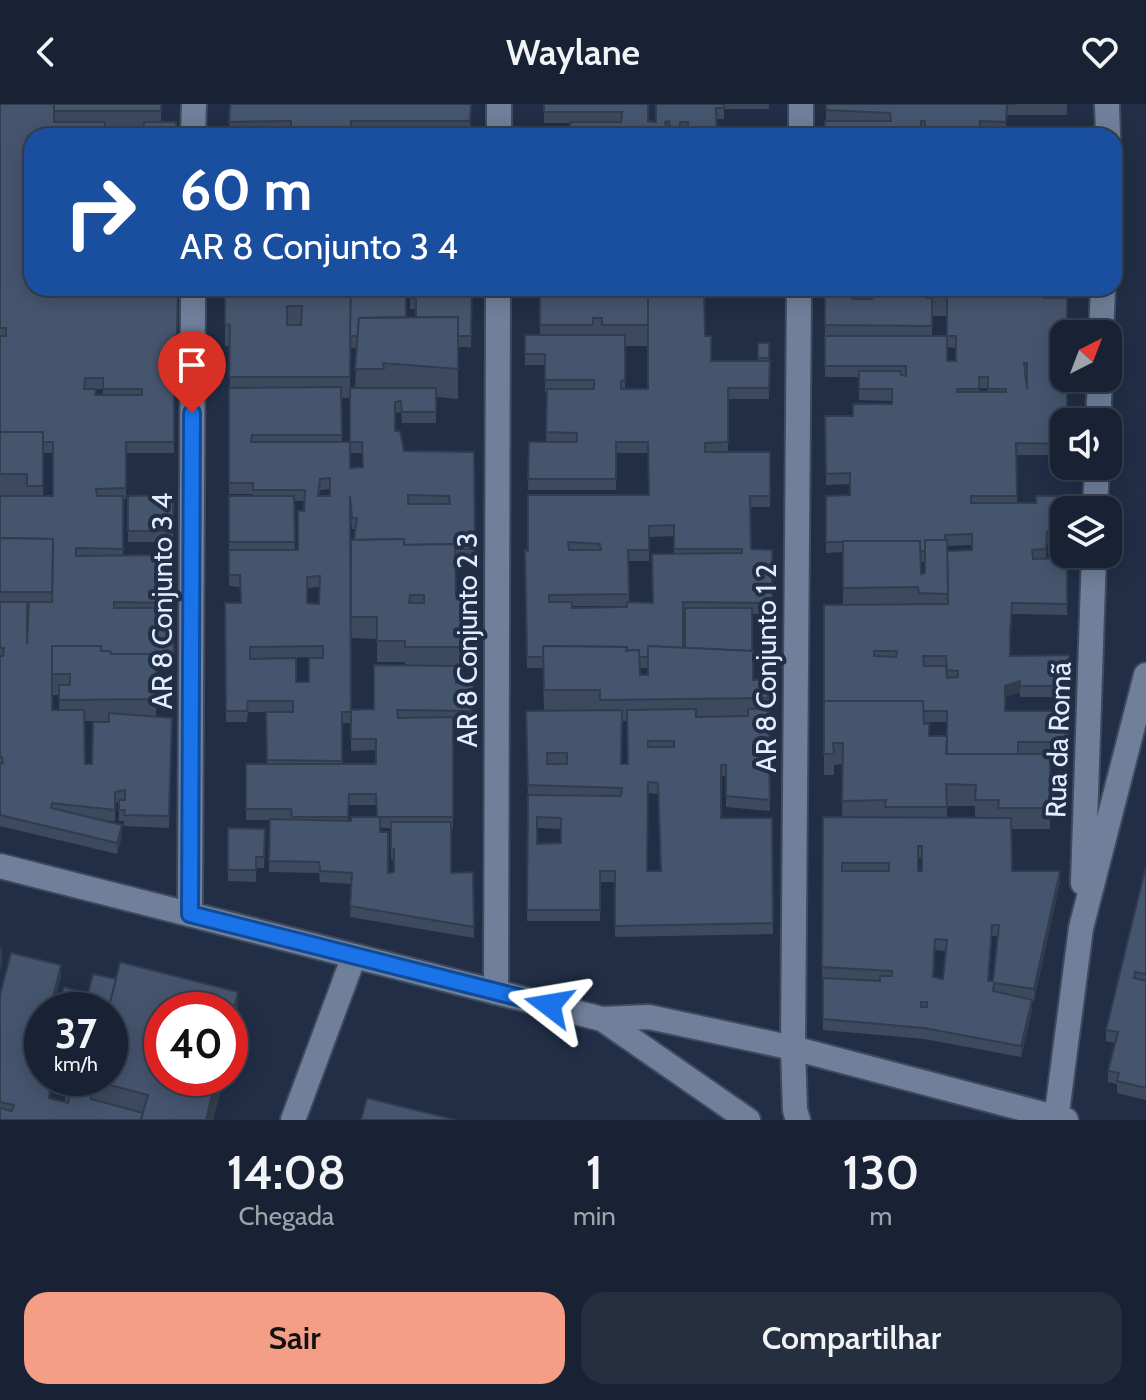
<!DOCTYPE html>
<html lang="pt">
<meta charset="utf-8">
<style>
body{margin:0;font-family:Cabin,sans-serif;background:#262f40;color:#f1f3f6;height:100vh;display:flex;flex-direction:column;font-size:30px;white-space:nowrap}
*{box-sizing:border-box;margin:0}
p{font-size:26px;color:#9fa4ac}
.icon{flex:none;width:44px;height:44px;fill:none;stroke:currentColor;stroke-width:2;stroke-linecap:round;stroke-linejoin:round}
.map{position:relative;height:1016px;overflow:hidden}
.sheet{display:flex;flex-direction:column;background:#192234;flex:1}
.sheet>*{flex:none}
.top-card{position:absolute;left:24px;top:24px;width:1098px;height:168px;border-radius:24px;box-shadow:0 4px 20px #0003,0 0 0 2px #373f4f;background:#1a4fa0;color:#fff;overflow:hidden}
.needle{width:52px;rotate:42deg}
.tools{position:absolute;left:1050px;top:216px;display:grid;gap:16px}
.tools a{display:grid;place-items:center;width:72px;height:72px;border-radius:16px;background:#192234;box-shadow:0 4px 20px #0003,0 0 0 2px #373f4f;font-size:40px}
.speed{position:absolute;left:24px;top:888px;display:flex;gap:16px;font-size:40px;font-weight:700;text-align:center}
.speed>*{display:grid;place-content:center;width:104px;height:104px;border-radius:50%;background:#192234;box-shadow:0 4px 20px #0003,0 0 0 2px #373f4f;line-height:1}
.speed small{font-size:20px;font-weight:400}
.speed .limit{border:12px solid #d22;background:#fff;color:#111}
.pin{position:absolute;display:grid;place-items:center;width:68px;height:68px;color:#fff;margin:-82px -34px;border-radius:50% 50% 50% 0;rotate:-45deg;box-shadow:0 0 8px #0007}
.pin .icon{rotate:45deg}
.me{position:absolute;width:88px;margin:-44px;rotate:284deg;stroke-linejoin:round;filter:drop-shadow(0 0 6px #0008)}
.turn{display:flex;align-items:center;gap:28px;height:168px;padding:0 24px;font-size:36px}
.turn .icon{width:104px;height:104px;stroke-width:2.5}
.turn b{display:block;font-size:56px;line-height:68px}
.eta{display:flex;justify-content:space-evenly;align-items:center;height:136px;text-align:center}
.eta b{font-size:48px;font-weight:600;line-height:56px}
.primary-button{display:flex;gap:16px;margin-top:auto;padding:16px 24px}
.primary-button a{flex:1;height:92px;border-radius:24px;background:#f49e86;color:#111;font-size:32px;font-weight:600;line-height:92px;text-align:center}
.primary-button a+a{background:#262f40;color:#f1f3f6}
header{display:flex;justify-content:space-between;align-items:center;height:104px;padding:0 24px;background:#192234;font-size:36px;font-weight:600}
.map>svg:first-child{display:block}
</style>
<header><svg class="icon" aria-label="back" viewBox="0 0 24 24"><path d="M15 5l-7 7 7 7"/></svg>Waylane<svg class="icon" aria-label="heart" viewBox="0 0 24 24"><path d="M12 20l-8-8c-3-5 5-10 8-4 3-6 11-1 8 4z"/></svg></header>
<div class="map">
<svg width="1146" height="1016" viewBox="0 0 1146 1016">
<rect width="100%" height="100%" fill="#212e46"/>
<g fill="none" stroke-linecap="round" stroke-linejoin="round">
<g stroke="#3e4a5d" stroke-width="28">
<g id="minor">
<polyline points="1107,0 1108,32"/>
<polyline points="193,32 194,0"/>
<polyline points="499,32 499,0"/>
<polyline points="801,32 801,0"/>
<polyline points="1101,230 1103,184"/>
<polyline points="1098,318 1100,274"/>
<polyline points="1095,406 1097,362"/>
<polyline points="0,762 602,915 649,913 793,944 1066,1016"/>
<polyline points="1083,779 1094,450"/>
<polyline points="190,810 193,184"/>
<polyline points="496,888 498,184"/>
<polyline points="602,915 748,1016"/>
<polyline points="293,1016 354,852"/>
<polyline points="798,1016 795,1006 793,944 799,184"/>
<polyline points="1056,1016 1081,824 1146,571"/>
</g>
</g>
<use href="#minor" stroke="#70809b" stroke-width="24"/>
</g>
<g fill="#3c495f" fill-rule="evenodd">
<path d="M0,0H161V18L177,32H32V43H28L32,184H175V186H178L177,243H174V349H126V395H123V451L165,462H173L172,510H165V526L173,530L174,562H156V612L172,614L169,724L124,722V717H119V698L115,699V717L98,716L122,732L117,750L0,722ZM96,285H103V291H96ZM43,349H53V392H43ZM52,591H59V606H52ZM85,617H109L92,660H85Z"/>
<polygon points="230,0 471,0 470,28 229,29"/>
<polygon points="544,0 648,0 648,17 656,18 656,0 769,0 769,5 724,5 724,15 717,15 717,32 687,32 687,29 570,19 544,19"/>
<polygon points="826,0 1067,0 1067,11 1007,11 1006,29 925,28 826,17"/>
<path d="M225,184H472L471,243H458V295L436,293V319H402L401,308L395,309V327L404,347L474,348L475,456H455L456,490L475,491V564H456V579H473L472,618H453V724H451V769L473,768L474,834L350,813L352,780L320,778L319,769L269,768L270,716H246V660H267L266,608H248L247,618H226L225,499H241L240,483L229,482V392H253V390H229L230,242H225ZM406,188H410V205H416V213H406ZM350,240V244H357L355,284H350ZM341,294H350V338H342ZM350,349H362L363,363L350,364ZM330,385V392H319L320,386ZM294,397H305L298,446H295ZM350,404L352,425H355L354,436H351V534L377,535V558H405V561L374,605L351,611ZM320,483L319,500L307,499V484ZM323,553L309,578H296L250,554ZM342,619H351V647L376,646V660H342ZM349,701H376V713L348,717ZM380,724H391V755L394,756V768L388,769Z"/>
<path d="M536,184H770V189L704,188L705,232L711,257H758V239H769V295H728V348H770V403H750L751,445L772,446V510H752L753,576L769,575L770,707L726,703V672H721V714H772L773,830L615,833V778H600V817H527L528,692L526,607H544L543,564H527L525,446L528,447L649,391L648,349H616V386H528L529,338H546L547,288H545V261H525V231H540V189H536ZM625,242H648V285H625ZM674,432V449L652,499L629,498V457H649V433ZM572,502H627V503L572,504ZM683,509H685V544H683ZM639,564H648V571H640ZM622,617H627V660H621ZM648,689L658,690L660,767H647ZM537,724L561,725V739L537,740Z"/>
<path d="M823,184H1067V189H1043L1064,318V351H1016L1017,399L1064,406V439H1047L1046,455L1067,454V511L1012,510L1010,552L1069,551V593H1020V588L1005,593V607H1069L1068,649H1018L1050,650V725H1011L1012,767L1060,778L1034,897L1032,896V907L1021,953L924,935L823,926L822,874L823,713H842L843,660L834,661V671H824V597L843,501V448L826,449V392L850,391V380L826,381L825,312H853L892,300V297L859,296V273H825V188H823ZM852,189H872V195H852ZM970,189H1034L970,191ZM932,212H947V232H932ZM947,243L956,244V257H947ZM979,284H988V288H979ZM972,441V446L947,447V442ZM921,458H925V469L921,470ZM924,618H947V632H929ZM947,702H975V714H947ZM922,753V767H918V754ZM992,832H998L993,877H989ZM935,846L946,847L943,875L934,873Z"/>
<polygon points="173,391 173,438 128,438 128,392"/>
<polygon points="228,724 265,725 264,764 256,764 256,778 228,777"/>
<polygon points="1146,762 1146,996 1117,989 1117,980 1108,978 1108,967 1115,939 1106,937 1106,926"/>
<polygon points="11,849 61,861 61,872 53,906 42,906 42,948 37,967 42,968 42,974 52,974 50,994 65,998 65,989 69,974 110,974 110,906 58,906 64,883 88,890 93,870 116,875 120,858 238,888 238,918 230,951 230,906 162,906 162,974 224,974 213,1016 0,1016 0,891"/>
</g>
<g fill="#313c4d">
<polygon points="1020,577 1020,588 1005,593 1005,582"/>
<polygon points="122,721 122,732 117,750 117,739"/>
<polygon points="1060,767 1060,778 1034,897 1034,885"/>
<polygon points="2,839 2,860 0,868 0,846"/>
<polygon points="61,861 61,872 53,906 50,906"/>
<polygon points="238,888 238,918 230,951 230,921"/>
<polygon points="1032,896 1032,907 1021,953 1021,942"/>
<polygon points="42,937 42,948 35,977 35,966"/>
<polygon points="216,974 224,974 213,1016 206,1016"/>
</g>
<g fill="#46556e" stroke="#313c4d" stroke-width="2" fill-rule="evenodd">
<path d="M0,0H54V18H105V26H144V18H176L177,32H28V48H32V184H152V186H178L177,232H174V338H126V384L96,385L97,392H123V445L76,444V452L164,451L165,462H173L172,499L114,498V504H165V526L173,530L174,551L111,550L110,547H101V542H52V606H84L85,660H92L93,618H109V609L172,614L169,712L124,711L125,706H119V696H125V686L115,688V706L52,699L51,704L122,721L117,739L0,711V659H3L2,653H0V552H3L4,544H0V498H27V540L29,498H52L53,445V435L0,434V392H53V338H43V328H0V232H6V224H0ZM85,274H103V285H142V291H95L96,285H84Z"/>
<rect x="54" y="0" width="107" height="7"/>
<polygon points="230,0 471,0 470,17 351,17 351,32 291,32 291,17 229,18"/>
<path d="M544,0H648V17L656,18V0H724V4H716L717,32H707V28L687,29L688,18H680V32H571L570,18H621L622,8H544ZM669,17L670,24H666L665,18Z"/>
<polygon points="826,0 1016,0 1007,0 1006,18 980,17 979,32 925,32 925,17 921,17 921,32 825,32 825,17 891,17 890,9 826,6"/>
<rect x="359" y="23" width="74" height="9"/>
<rect x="1011" y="26" width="32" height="6"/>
<path d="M225,184H351L350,273H229L230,221L225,220ZM287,202H302L301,221H287Z"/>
<polygon points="351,184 406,184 406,213 359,214 358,232 350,232"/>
<polygon points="410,184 472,184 471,232 458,232 458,213 416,213 416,194 410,194"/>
<polygon points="540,184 648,184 648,221 602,221 602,214 593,214 593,221 540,221"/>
<path d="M648,184H704L705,232H711V257H770L769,284H728V338L705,339V348H770V392H750L751,445L772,446V499L683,498V544L648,542V553H639V546H627V543L543,542V553H527L525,446L528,447V391H649L648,338H616V375H528L529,338H577V329L546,328L547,285H594V276H545V250H525V231H625V276L621,277V285H648ZM674,421V445H742V449L652,450L653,499L627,498V503L572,504V498H549V491L629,490L628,446H649V422ZM568,438L600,440L601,446H569Z"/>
<polygon points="825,184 852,184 852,195 872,195 872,184 947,184 947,190 927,190 927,194 932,194 932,222 825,221"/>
<path d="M947,184H970V191L1043,189V194H1067V230H1064V274H1067V318H1064V340L1016,339L1017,392H971V399H1036V392H1066L1067,406H1064V428H1047L1046,445L1032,446L1033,455L1067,454V500L1012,499L1010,529V552L1069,551V582H1020V577L1005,582V607H1069L1068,638H1018V650H947V607H923V597H824V501L948,500L947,447L972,446V430L945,431V436H925V447H920V437L826,438V392L850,391V369L826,370L825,312H853V300H892V285H859V267H900L901,271L906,272V262H825V232H947V257H956V232H947ZM1024,259H1027V285ZM979,273H988V285H1006V288H957V285H979ZM874,547H897L896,553L874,552ZM923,552H946L947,566L958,567V573L947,574L946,562H924Z"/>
<polygon points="458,213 458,265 383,259 384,265 355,265 359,214"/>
<rect x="758" y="239" width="11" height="15"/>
<path d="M341,283L342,331H252L251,338H350V364L363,363L362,338H350V284H436V308H402L401,297L395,298V327H400L404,347L474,348L475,445H455V440L404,441V435L354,436L357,414H352L350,392L351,608H342V657L267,656L266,608H293V597H248L247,607H226L225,499H241L240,471H229V446H298V407H304L305,386H253V379H229V284ZM330,374V392H318L320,375ZM408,391L449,392L450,400H408ZM320,472L319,500L307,499V473ZM323,542V554H309V578H296V554L250,555V543Z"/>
<polygon points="0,328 43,328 43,382 27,382 27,370 0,370"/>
<polygon points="173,391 173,427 128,427 128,392"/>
<polygon points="229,392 294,392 295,438 229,438"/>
<polygon points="0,434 53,435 52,488 0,488"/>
<path d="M404,435V441L455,440L456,490L475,491V543H405V537H377V513H351V436ZM410,491H424V499H409Z"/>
<polygon points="925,436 947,436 948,490 919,489 918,483 843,484 843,437 920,437 921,470 925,469"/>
<polygon points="685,504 752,504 752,547 685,544"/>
<polygon points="52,542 101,542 101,547 110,547 111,550 156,550 156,595 59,596 59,581 70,581 70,570 52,570"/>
<polygon points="543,542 627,543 626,547 639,546 640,571 648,571 648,542 753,547 753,576 769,575 768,594 600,596 600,586 544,586"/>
<polygon points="374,561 456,562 456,579 473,579 472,607 397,606 398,614 453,613 453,713 377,713 376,690 349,690 348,713 292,713 291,705 246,705 246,660 376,660 376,635 351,635 351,606 374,605"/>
<polygon points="824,597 923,597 924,620 929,619 929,632 947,632 946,650 1050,650 1050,704 998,704 999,696 975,696 976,681 946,680 947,703 885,703 886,696 842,697 843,639 833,639 834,650 824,650"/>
<path d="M768,604L770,696L726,692V661H721V714H772L773,819L615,822V767H600V806H527L528,691L621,692L622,684L528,681L526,607L622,606L621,660H628L627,606L696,605V613L748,612V605ZM648,637H674V643H648ZM547,649H567V660H547ZM648,678L658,679L661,767H647ZM537,713L561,714V739L537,740Z"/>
<polygon points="351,713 380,713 380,728 388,728 388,769 394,768 394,745 391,744 391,718 451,718 451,769 473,768 474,823 350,802 352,769 320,767 319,758 269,757 270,715 351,717"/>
<path d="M823,713L1011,714L1012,767H1060L1034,885L994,879L993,887L1032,896L1021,942L924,924L823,915V874L880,877V872H892V867L822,863ZM918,742H922V767H918ZM842,759H889V767H842ZM992,821H999L993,877H988ZM935,835L947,836L943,875L933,873ZM921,898H927V903H921Z"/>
<polygon points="228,724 265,725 264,753 256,753 256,766 228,766"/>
<polygon points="1146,762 1146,870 1135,868 1134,874 1146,877 1146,984 1117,977 1119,969 1108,967 1118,928 1106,926"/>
<polygon points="11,849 61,861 50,906 42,906 42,937 35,966 42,968 42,974 51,974 49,994 68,999 70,991 65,989 69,974 91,974 91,995 143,1009 141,1016 0,1016 0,1004 12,1007 14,1001 0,998 0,891"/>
<polygon points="120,858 238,888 230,921 230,906 162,906 162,974 216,974 206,1016 141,1016 148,991 91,976 91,974 110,974 110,906 108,906"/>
<polygon points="93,870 116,875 108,906 58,906 64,883 88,890"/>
<polygon points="367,994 456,1016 361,1016"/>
</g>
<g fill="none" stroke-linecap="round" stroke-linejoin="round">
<g stroke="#114b97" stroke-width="20">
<polyline id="route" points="192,309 190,810 549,901"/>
</g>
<use href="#route" stroke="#1a73e8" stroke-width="14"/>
</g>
<g text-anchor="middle" stroke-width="8" stroke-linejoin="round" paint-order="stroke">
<g font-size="28" fill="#e4edfd" stroke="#212e46">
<text transform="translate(162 497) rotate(-90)" y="10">AR 8 Conjunto 3 4</text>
<text transform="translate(467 536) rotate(-90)" y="10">AR 8 Conjunto 2 3</text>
<text transform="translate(766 564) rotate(-90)" y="10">AR 8 Conjunto 1 2</text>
<text transform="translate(1058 636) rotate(-88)" y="10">Rua da Romã</text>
</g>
</g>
</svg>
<div class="tools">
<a><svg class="needle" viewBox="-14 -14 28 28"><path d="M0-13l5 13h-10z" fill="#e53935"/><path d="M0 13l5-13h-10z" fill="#9fa4ac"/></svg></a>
<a><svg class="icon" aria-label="sound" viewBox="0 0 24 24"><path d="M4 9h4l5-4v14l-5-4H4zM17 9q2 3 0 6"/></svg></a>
<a><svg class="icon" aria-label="layers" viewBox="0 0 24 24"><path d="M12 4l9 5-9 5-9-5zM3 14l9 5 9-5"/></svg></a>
</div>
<div class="speed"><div>37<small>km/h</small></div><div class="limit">40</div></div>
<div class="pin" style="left:192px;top:309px;background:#d93025"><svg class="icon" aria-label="arrive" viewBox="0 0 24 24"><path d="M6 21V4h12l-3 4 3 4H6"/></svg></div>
<svg class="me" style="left:549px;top:901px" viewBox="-20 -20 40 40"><path d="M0-17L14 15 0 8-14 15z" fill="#1a73e8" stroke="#fff" stroke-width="4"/></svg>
<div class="top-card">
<div class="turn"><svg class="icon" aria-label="right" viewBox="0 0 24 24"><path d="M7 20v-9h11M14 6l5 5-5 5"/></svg><div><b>60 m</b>AR 8 Conjunto 3 4</div></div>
</div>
</div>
<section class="sheet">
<div class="eta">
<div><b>14:08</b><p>Chegada</p></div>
<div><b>1</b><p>min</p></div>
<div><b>130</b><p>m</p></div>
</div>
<div class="primary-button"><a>Sair</a><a>Compartilhar</a></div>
</section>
